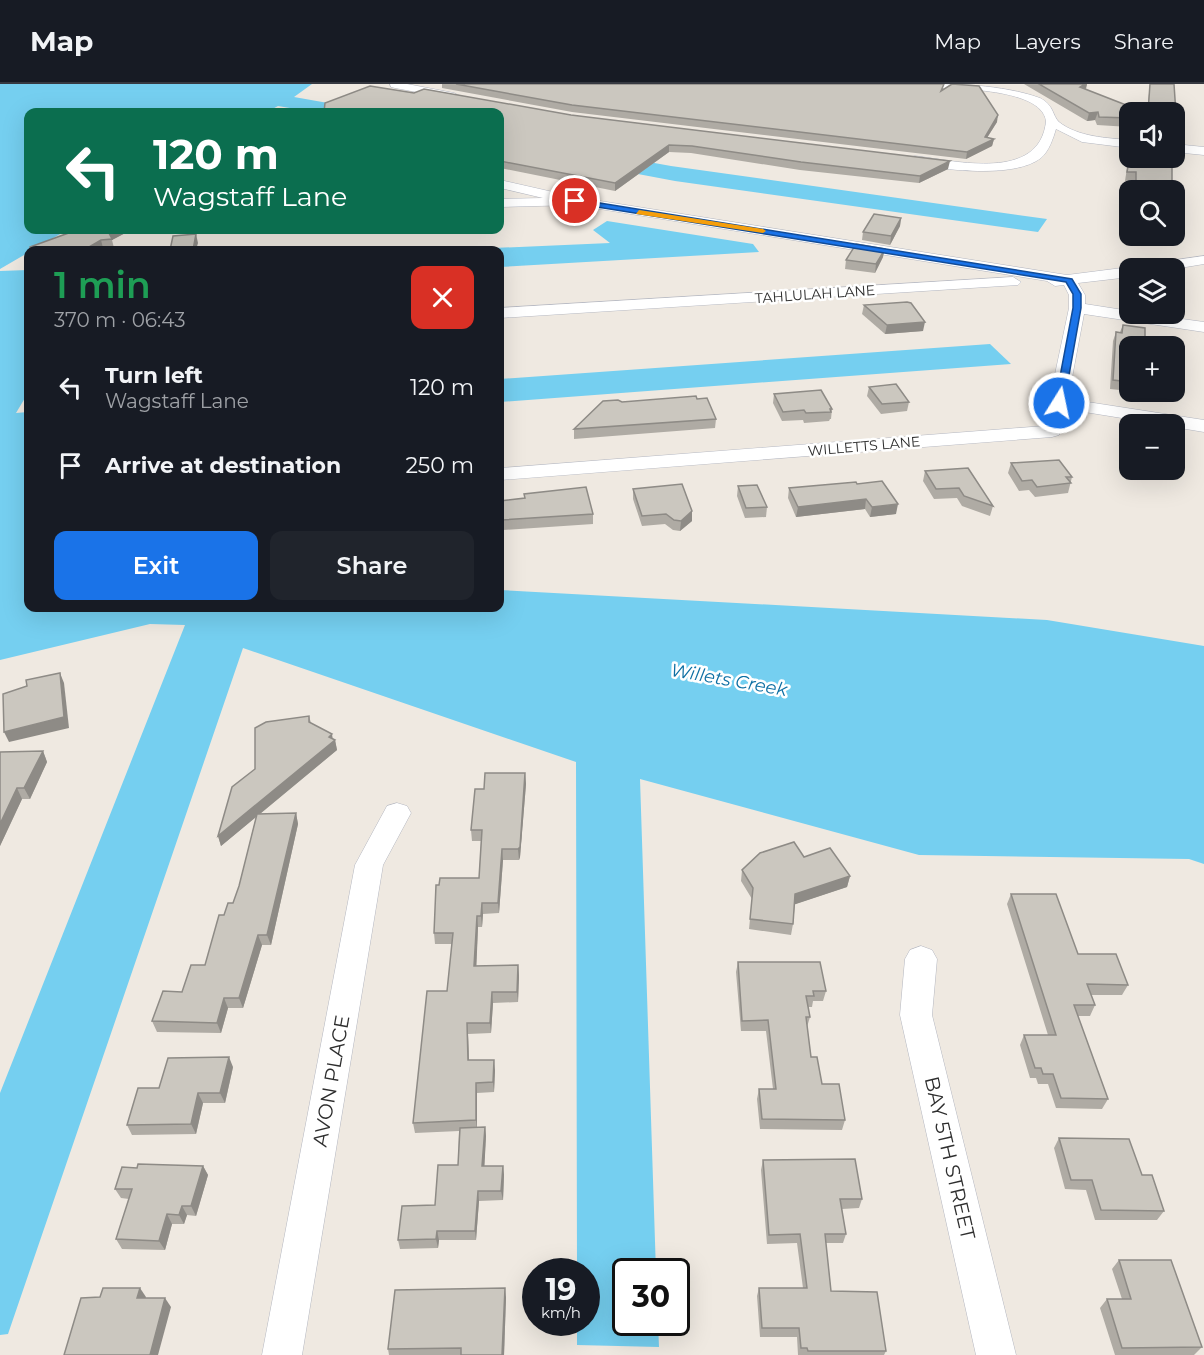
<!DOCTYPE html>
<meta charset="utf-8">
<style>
body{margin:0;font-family:Montserrat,sans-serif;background:#20242c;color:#f1f3f6;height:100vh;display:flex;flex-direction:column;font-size:22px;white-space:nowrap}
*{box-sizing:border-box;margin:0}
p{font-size:20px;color:#9ea1a6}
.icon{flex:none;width:33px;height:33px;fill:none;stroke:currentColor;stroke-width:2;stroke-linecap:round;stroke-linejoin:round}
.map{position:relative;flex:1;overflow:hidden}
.sheet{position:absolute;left:24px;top:162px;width:480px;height:366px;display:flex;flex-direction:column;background:#171b24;border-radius:12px;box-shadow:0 6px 24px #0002}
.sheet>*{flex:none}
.top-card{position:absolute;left:24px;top:24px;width:480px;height:126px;border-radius:12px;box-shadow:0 6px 24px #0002;background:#0b6e4f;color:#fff;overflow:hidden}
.buttons{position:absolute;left:1119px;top:18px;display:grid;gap:12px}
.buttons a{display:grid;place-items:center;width:66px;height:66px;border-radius:12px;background:#171b24;box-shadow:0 6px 24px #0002;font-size:30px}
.speed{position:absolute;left:522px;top:1174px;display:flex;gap:12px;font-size:30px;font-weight:700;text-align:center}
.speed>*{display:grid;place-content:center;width:78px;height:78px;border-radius:50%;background:#171b24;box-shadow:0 6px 24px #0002;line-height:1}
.speed small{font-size:15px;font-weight:400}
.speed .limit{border:3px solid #111;border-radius:9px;background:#fff;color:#111}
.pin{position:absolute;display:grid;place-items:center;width:51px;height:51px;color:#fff;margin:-26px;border:3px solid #fff;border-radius:50%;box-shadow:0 2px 6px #0007}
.me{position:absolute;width:66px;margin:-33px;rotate:10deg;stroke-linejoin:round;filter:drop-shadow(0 0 4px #0008)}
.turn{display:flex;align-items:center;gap:21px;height:126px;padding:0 30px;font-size:27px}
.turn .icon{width:78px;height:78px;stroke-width:2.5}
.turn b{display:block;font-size:42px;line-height:51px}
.round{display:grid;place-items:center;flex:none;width:63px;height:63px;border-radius:12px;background:#20242c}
.summary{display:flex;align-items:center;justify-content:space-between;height:102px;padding:0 30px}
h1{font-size:36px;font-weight:600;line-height:45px;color:#1e9e55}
.button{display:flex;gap:12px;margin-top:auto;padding:12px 30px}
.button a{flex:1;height:69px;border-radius:12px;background:#1a73e8;color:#fff;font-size:24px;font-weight:600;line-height:69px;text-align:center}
.button a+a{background:#20242c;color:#f1f3f6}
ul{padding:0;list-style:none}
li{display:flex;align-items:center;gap:18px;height:78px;padding:0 30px}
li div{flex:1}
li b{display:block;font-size:22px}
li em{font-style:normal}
header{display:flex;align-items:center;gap:36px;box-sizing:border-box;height:84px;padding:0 30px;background:#171b24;border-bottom:2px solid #363941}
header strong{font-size:28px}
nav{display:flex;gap:33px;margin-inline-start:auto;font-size:21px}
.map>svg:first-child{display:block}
</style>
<header>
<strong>Map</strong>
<nav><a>Map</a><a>Layers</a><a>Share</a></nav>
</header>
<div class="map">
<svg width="1204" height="1271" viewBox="0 0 1204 1271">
<rect width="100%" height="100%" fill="#efe9e1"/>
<g fill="#75cff0">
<polygon points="0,0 312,0 294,13 379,28 313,28 278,22 267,28 28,28 28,146 67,146 0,185"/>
<polygon points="500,51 671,82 1047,135 1038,148 675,97 500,64"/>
<polygon points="607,137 753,160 759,168 500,183 500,166 448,166 610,159 593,146"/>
<polygon points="28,186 28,309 16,329 28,328 28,524 500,524 500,506 1047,536 1204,562 1204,780 1189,775 919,771 640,695 656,1188 626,1188 626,1239 658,1239 659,1263 577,1261 577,1239 586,1239 586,1188 577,1188 576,678 243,564 8,1250 0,1251 0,1009 185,541 150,540 0,576 0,187"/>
<polygon points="990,260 1011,280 500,318 500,295"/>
</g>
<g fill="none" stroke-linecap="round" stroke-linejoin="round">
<g stroke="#b4b7c1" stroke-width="1">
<g id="minor">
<polygon points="390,0 407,0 454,9 460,12 454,15 395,4 391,3"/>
<path d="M913,0C954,0 1001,0 1040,14C1054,21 1052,31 1059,38C1078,53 1107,54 1130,56V64L1082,58L1056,45C1053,55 1049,67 1041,74C1014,95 942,86 911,79L909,76L911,73L915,72C956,77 1040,98 1046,37C1041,2 946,5 918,3Z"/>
<polygon points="1174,60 1204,63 1204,71 1174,68"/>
<polygon points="500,96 575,113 1067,191 1130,183 1134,184 1130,184 1130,193 1078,199 1085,211 1085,220 1130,227 1130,230 1146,230 1204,238 1204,248 1084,230 1068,315 1204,336 1204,348 1174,343 1174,340 1159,340 1066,325 1059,351 1052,353 500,396 500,384 1044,342 1069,224 1069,211 1064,201 1055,202 1047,197 575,121 500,123 500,115 543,114 500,104"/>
<polygon points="1204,172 1204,180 1174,185 1146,184 1154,179"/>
<polygon points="1013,193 1021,198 1018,201 500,234 500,224"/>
<polygon points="397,719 407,722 411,729 383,781 302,1271 262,1271 355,781 387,722"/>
<polygon points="921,862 932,866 937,875 932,931 1016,1271 976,1271 900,931 905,875 910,866"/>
</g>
</g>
<use href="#minor" fill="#fff" fill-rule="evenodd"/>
</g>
<g fill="#afaba4">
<polygon points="442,0 944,0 942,6 997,38 987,54 994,55 992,62 966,75 572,28 442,4"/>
<polygon points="1024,0 1087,0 1085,6 1130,28 1130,43 1097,41 1095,36 1087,37"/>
<polygon points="1150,0 1174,0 1177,45 1175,53 1174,28 1147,28"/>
<polygon points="414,9 571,31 948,85 919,99 800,86 691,69 669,68 615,107 500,84 500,28"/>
<polygon points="1130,64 1130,74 1172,102 1170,106 1133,106 1134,96 1125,97"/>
<polygon points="901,134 900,142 890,161 862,156 863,148"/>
<polygon points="131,146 112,156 114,164 103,164 100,166 31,166"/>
<polygon points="883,173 875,189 845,185 846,176"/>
<polygon points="864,221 923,247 885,250 862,230"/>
<polygon points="1123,241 1130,262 1130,307 1110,305 1113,257 1116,248 1120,248"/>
<polygon points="869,303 909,318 907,327 881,330 867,312"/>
<polygon points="774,310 832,325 831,335 830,335 829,337 804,339 803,336 782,337 773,319"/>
<polygon points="697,315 716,335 715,344 574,355 574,345 622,318"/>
<polygon points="1011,379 1072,393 1068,409 1035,413 1029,406 1019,407 1008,389"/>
<polygon points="968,384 993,422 990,432 962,422 957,414 934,415 923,397 925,387"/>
<polygon points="857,400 896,430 870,433 865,425 796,433 788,414 789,404"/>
<polygon points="738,402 767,423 766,433 745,434 737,412"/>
<polygon points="633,405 692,437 680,447 673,446 665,440 642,442 633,415"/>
<polygon points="524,410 593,430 593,440 503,446 500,427 500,417 524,414"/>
<polygon points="309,632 311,639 335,656 337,666 260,730 296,729 298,740 271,861 262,861 243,924 228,924 221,949 157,948 152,937 182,908 205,881 224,831 233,819 239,802 256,733 221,762 218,752 255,685"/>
<polygon points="43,667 47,678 30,715 22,715 0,762 0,668"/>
<polygon points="525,689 526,700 520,773 519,776 503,776 499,829 483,830 482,843 478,843 476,882 518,881 519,892 518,918 493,919 491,949 468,950 469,976 495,986 494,1008 477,1009 477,1043 485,1043 486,1052 484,1082 503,1082 504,1091 503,1116 479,1117 476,1156 439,1156 438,1164 400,1165 398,1156 435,1121 458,1081 459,1047 415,1049 413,1039 447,907 452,860 435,860 434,849 479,794 481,757 472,757 471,746 484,705"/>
<polygon points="742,786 850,792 847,803 795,820 793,840 791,851 749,845 752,815 741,797"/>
<polygon points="1011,810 1078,870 1128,901 1122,911 1091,911 1095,921 1090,932 1078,932 1108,1015 1102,1025 1056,1024 1048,1000 1038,1000 1036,994 1030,994 1020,961 1024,951 1048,951 1007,820"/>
<polygon points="738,878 826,907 823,917 813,917 812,923 808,923 810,933 807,943 811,973 822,1000 845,1036 842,1046 760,1045 757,1015 759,1005 773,1005 766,947 741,947 736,888"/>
<polygon points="233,983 225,1019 203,1019 196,1050 132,1051 127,1041 159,1004"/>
<polygon points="1059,1054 1142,1091 1164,1127 1157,1136 1095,1136 1086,1106 1065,1105 1054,1064"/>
<polygon points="763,1076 862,1115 859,1124 842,1125 846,1150 843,1159 826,1159 831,1207 886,1267 884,1271 798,1271 797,1253 760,1253 757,1212 759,1204 803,1204 797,1159 767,1160 761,1086"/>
<polygon points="203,1082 208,1091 196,1132 187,1131 184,1140 172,1140 165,1166 122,1165 116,1155 129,1115 121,1114 115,1105 137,1084"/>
<polygon points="1119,1176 1202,1263 1194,1271 1115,1271 1100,1224 1107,1215 1122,1215 1112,1185"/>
<polygon points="506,1213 504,1271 389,1271 388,1265"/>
</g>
<g fill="#8e8b86">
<polygon points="1085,0 1087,0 1086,5 1080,3"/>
<polygon points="1098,28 1095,36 1087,37 1089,29"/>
<polygon points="998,31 997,38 983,60 985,53"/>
<polygon points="994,55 992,62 966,75 967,68"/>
<polygon points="669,61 669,68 615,107 615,99"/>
<polygon points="950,77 948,85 919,99 920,92"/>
<polygon points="901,134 900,142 890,161 891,152"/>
<polygon points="114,146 131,146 112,156 109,149"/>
<polygon points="196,150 198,159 196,166 193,166"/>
<polygon points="101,156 103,164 100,166 84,166"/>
<polygon points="885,165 883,173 875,189 876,180"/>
<polygon points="925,238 923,247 885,250 887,241"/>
<polygon points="866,415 865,425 796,433 798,423"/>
<polygon points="898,420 896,430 870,433 872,423"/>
<polygon points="692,427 692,437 680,447 681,437"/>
<polygon points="60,589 64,599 69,644 9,658 4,648"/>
<polygon points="332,650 333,657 335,656 337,666 221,762 218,752"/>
<polygon points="43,667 47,678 30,715 24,704"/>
<polygon points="525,689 526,700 520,773 519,776 518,765"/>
<polygon points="17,704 22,715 0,762 0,740"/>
<polygon points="296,729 298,740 271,861 267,851"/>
<polygon points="502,765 503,776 499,829 498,819"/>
<polygon points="850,792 847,803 793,821 795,810"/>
<polygon points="482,819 483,830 482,843 481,832"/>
<polygon points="477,832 478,843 476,892 474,882"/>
<polygon points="258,851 262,861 243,924 239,914"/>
<polygon points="518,881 519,892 518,918 517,908"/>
<polygon points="492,908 493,919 491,949 490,939"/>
<polygon points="224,914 228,924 221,949 217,939"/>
<polygon points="467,939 468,950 469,986 468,976"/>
<polygon points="229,973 233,983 225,1019 220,1009"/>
<polygon points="494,976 495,986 494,1008 493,998"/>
<polygon points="476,999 477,1009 477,1046 476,1036"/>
<polygon points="198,1009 203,1019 196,1050 191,1040"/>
<polygon points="485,1043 486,1052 484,1091 482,1082"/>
<polygon points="203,1082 208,1091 196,1132 191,1122"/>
<polygon points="503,1082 504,1091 503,1116 501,1107"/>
<polygon points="478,1107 479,1117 476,1156 475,1147"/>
<polygon points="182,1122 187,1131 184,1140 179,1131"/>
<polygon points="167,1130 172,1140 165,1166 159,1157"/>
<polygon points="437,1147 439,1156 438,1164 436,1155"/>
<polygon points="140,1204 146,1213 143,1223 137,1214"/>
<polygon points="505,1204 506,1213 504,1271 502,1271"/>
<polygon points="165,1214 171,1223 158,1271 150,1271"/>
</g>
<g fill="#cbc7bf" stroke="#8e8b86" stroke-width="1.5">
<polygon points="456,0 944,0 941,7 952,0 979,2 998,31 985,53 994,55 967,68 572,21"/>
<polygon points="1039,0 1085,0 1080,3 1144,28 1130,28 1130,34 1099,33 1098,28 1089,29"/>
<polygon points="1150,0 1174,0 1177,45 1174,44 1174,28 1148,28"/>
<polygon points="370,2 414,9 424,5 571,31 950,77 920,92 801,78 692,62 669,61 615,99 500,77 500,28 324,28 325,19"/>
<polygon points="1130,71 1130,74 1172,74 1172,102 1165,101 1166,106 1141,106 1140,99 1136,98 1136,88 1127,88"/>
<polygon points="874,130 901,134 891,152 863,148"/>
<polygon points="75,146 114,146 109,149 112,155 101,156 84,166 31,166 30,163 74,147"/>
<polygon points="196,150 193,166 170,166 173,152"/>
<polygon points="856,160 885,165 876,180 846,176"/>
<polygon points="907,218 911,219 925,238 887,241 864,221"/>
<polygon points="1123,241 1145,244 1145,262 1130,262 1130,298 1113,296 1116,248 1122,249"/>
<polygon points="896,300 909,318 882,320 869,303"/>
<polygon points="821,306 832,325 830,325 831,328 806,329 804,326 783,328 774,310"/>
<polygon points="696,312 697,315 707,314 716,335 574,345 603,317 618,316 622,318"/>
<polygon points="1059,376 1072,393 1066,393 1071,399 1037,403 1032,396 1022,397 1011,379"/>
<polygon points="968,384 993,422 964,412 959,404 936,405 925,387"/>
<polygon points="882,397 898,420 872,423 866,415 798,423 789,404 856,398 857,400"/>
<polygon points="682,400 692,427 681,437 674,436 666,430 642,432 633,405"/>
<polygon points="757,401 767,423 746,424 738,402"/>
<polygon points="586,403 593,430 502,436 500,417 525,414 524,410"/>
<polygon points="60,589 64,633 4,648 3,610 27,602 26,596"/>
<polygon points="309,632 309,638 332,650 329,653 335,656 218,752 232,703 255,685 255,644 266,638"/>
<polygon points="43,667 24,704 17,704 0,740 0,668"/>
<polygon points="485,689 525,689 520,763 518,765 502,765 498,819 482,819 481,832 477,832 474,882 518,881 517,908 492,908 490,939 467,939 468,976 494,976 493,998 476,999 476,1036 413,1039 427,907 447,907 453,849 434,849 436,801 439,801 440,794 479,794 482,746 471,746 475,705 484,705"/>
<polygon points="296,729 267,851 258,851 239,914 224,914 217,939 152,937 163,907 182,908 191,881 205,881 219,831 224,831 228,819 233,819 239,802 257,730"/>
<polygon points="794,758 804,773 830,764 850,792 795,810 793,840 750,835 753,804 742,786 760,769"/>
<polygon points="1011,810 1056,810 1078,870 1116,870 1128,901 1087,900 1095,921 1074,921 1108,1015 1061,1014 1053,990 1043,990 1041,984 1035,984 1024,951 1056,951"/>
<polygon points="738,878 820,878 826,907 813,907 814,912 806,912 810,933 806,933 811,973 817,973 822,1000 839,1000 845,1036 762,1035 759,1005 776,1005 768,936 742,937"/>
<polygon points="229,973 220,1009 198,1009 191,1040 127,1041 138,1004 159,1004 168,974"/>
<polygon points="485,1043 482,1082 503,1082 501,1107 478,1107 475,1147 437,1147 436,1155 398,1156 402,1122 435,1121 438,1081 458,1081 460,1044"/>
<polygon points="1059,1054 1129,1055 1142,1091 1152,1091 1164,1127 1101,1126 1092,1096 1071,1096"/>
<polygon points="855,1075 862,1115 840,1115 846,1150 825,1150 831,1207 877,1208 886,1267 808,1267 807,1264 801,1264 799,1244 762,1244 759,1204 807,1204 800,1150 769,1151 763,1076"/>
<polygon points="138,1080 203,1082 191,1122 182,1122 179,1131 167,1130 159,1157 116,1155 132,1105 115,1105 122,1083 137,1084"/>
<polygon points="1119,1176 1171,1176 1202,1263 1122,1264 1107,1215 1131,1215"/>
<polygon points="103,1204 140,1204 137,1214 165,1214 150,1271 64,1271 81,1214 100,1213"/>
<polygon points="505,1204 502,1271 461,1271 461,1264 388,1265 395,1206"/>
</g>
<polygon fill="#1a73e8" stroke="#114b97" stroke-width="1.5" points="575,115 1072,195 1081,210 1081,224 1064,319 1059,322 1055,319 1073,224 1073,210 1066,198 572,119"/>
<polygon fill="#f59e0b" points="639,126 763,145 766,147 763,149 636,130"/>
<g text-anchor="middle" stroke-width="5" stroke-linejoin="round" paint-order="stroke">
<g font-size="14" fill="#2e2e2e" stroke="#fff">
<text transform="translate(815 210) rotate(-4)" y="5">TAHLULAH LANE</text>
<text transform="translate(864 362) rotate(-5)" y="5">WILLETTS LANE</text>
</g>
<g font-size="18" font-style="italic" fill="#0d6fa3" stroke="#fff">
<text transform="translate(729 596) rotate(10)" y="6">Willets Creek</text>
</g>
<g font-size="20" fill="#2e2e2e" stroke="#fff">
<text transform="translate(331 997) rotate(-80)" y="7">AVON PLACE</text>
<text transform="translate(950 1074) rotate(77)" y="7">BAY 5TH STREET</text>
</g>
</g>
</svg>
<div class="buttons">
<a><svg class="icon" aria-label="sound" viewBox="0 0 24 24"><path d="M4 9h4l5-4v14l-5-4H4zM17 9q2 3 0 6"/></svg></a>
<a><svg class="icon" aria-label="search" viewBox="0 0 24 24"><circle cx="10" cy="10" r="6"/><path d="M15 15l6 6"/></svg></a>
<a><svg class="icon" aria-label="layers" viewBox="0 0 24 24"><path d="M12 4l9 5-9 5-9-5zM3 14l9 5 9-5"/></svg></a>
<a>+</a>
<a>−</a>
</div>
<div class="speed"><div>19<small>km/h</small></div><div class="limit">30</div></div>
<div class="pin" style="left:575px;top:117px;background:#d93025"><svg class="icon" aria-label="arrive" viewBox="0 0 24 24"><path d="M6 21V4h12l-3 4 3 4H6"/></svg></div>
<svg class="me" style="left:1059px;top:319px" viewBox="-20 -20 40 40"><circle r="17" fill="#1a73e8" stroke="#fff" stroke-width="3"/><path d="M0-11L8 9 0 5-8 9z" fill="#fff"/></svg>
<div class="top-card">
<div class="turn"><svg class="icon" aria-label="left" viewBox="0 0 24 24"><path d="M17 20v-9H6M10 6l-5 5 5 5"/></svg><div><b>120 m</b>Wagstaff Lane</div></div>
</div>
<section class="sheet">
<div class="summary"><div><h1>1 min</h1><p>370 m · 06:43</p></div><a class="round" style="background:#d93025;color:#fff"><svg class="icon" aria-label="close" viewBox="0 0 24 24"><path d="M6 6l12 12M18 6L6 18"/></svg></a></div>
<ul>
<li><svg class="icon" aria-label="left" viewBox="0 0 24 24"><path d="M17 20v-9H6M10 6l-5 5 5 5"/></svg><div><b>Turn left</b><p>Wagstaff Lane</p></div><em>120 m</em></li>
<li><svg class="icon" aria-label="arrive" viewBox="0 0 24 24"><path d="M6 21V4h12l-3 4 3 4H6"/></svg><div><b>Arrive at destination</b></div><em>250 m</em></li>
</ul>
<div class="button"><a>Exit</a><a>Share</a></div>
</section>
</div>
